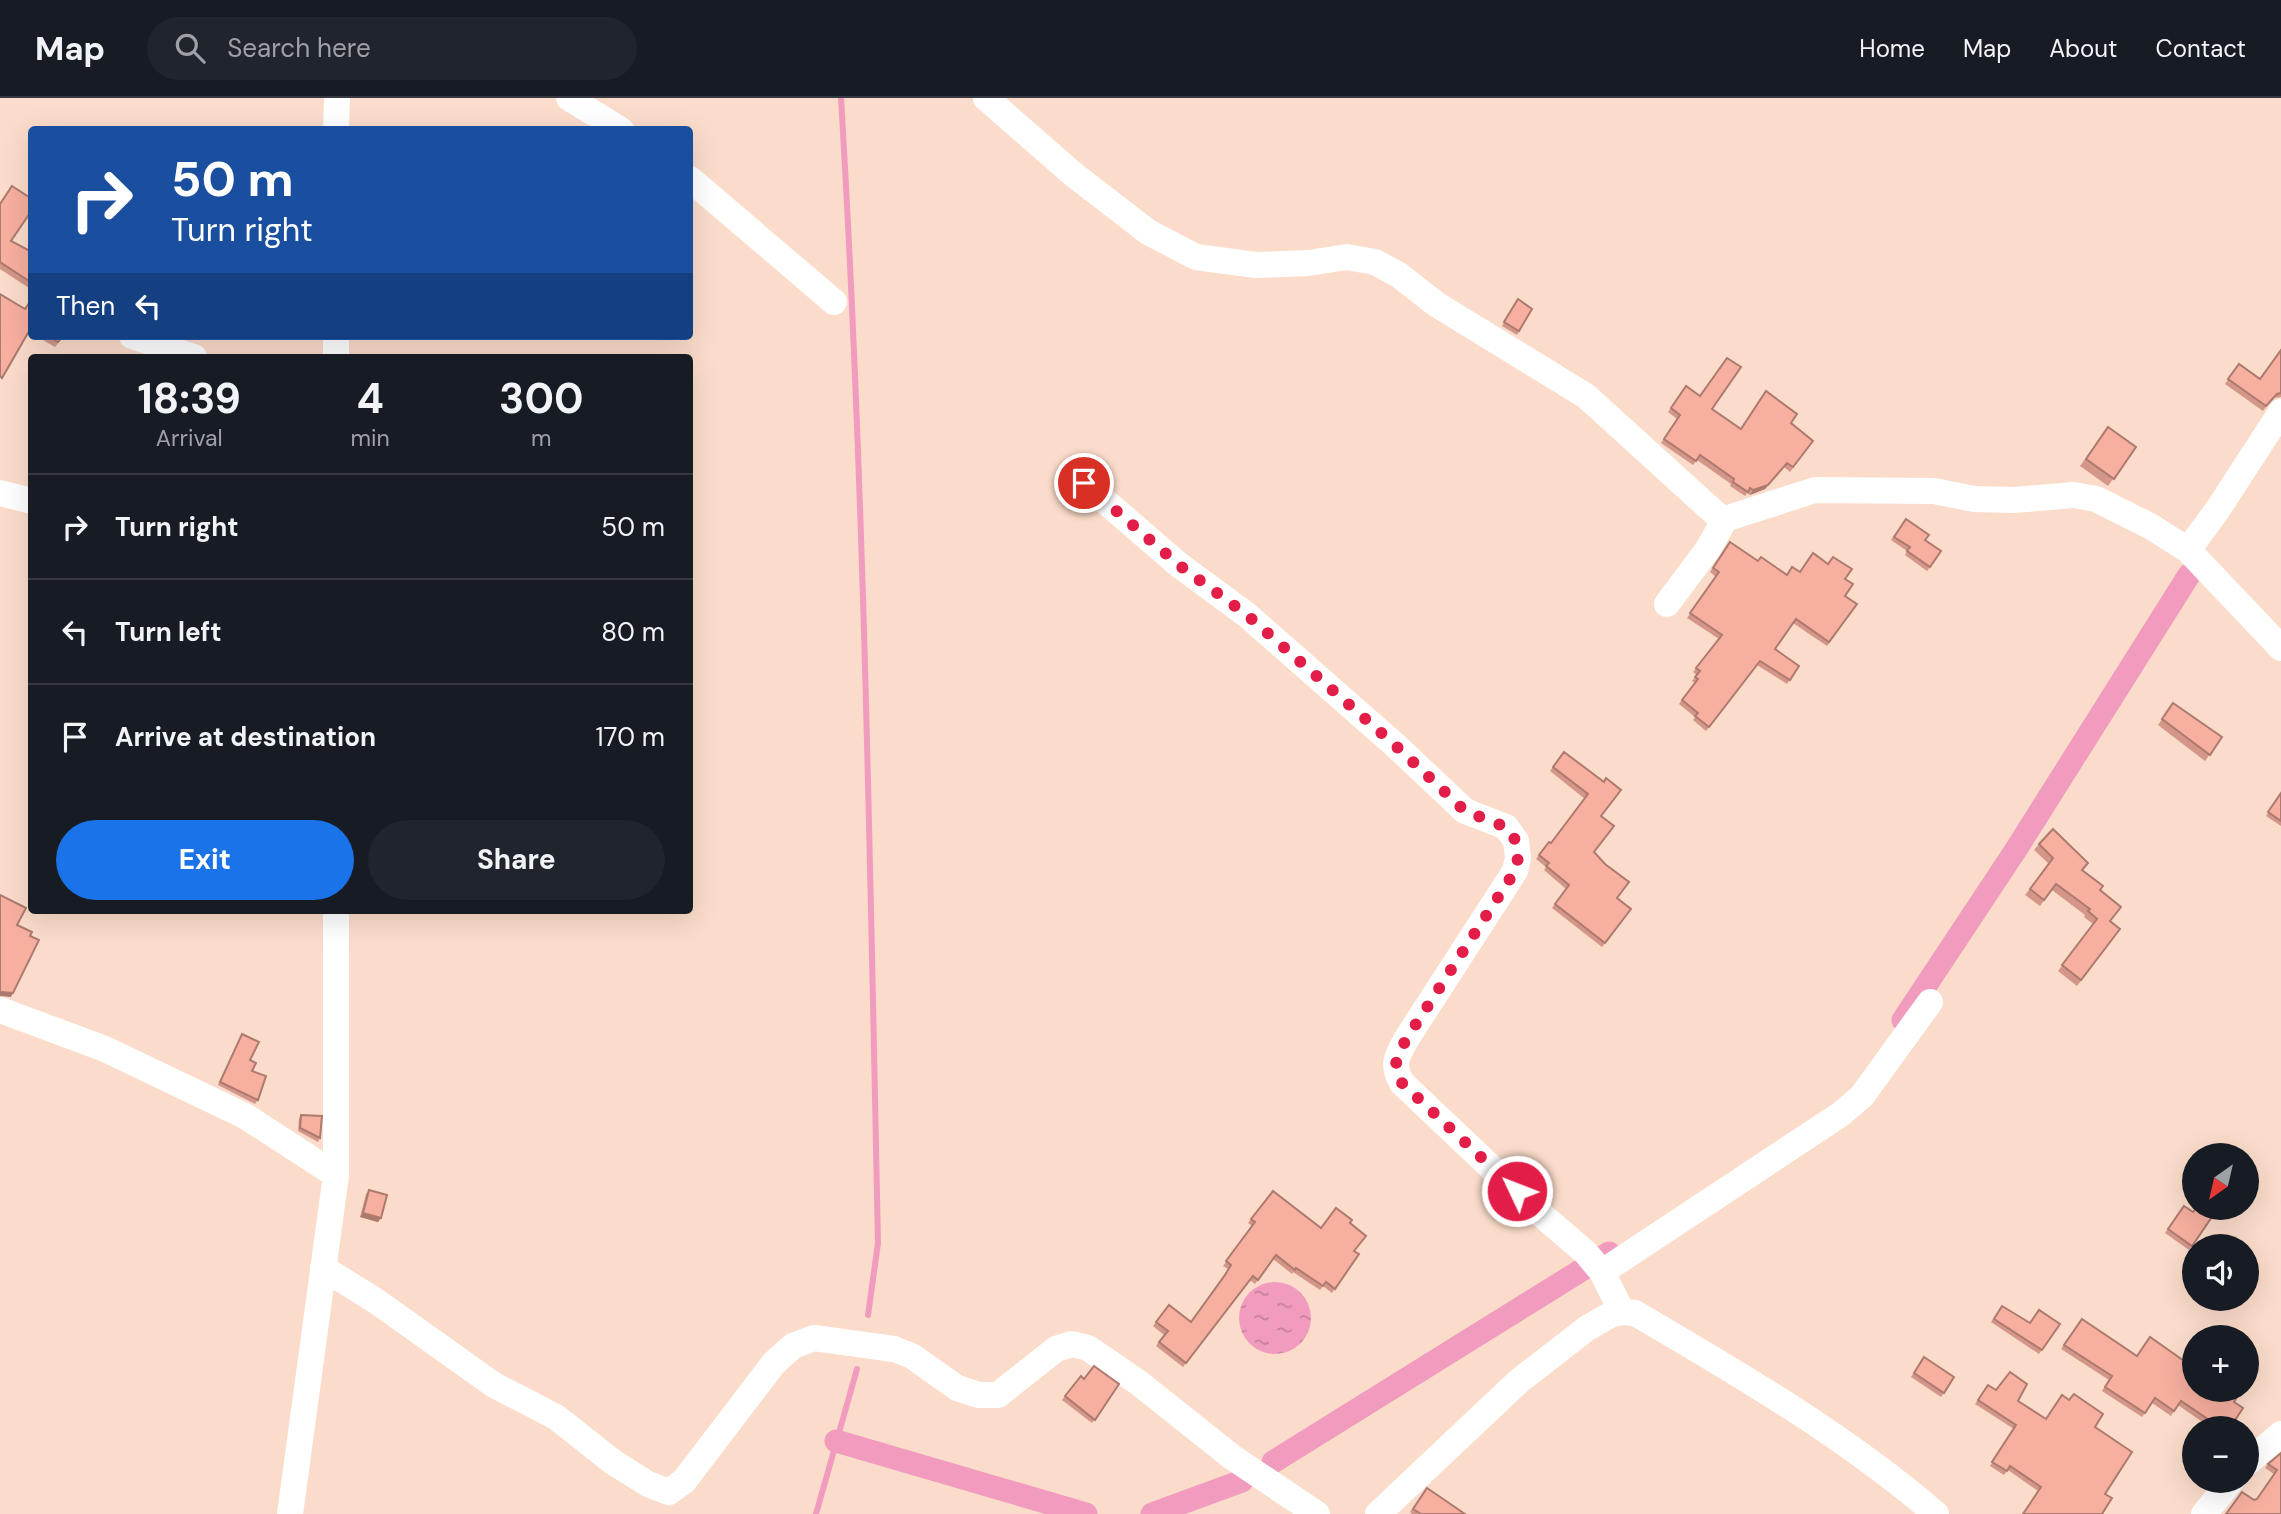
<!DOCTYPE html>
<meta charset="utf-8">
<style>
body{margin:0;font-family:"DM Sans",sans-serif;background:#20242c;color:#f1f3f6;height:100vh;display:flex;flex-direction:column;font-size:26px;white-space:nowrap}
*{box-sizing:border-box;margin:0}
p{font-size:23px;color:#9ea1a6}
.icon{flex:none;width:38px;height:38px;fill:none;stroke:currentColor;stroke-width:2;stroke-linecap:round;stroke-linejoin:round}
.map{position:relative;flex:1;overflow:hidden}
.drawer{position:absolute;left:28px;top:256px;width:665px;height:560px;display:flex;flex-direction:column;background:#171b24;border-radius:7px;box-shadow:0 7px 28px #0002}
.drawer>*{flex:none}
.top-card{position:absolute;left:28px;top:28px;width:665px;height:214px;border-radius:7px;box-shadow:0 7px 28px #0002;background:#1a4fa0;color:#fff;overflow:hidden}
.needle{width:46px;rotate:214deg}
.tools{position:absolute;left:2182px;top:1045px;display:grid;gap:14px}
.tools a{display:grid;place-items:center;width:77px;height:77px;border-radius:50%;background:#171b24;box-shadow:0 7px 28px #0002;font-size:35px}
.pin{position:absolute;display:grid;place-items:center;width:60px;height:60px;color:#fff;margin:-30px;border:4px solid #fff;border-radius:50%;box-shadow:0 2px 7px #0007}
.me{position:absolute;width:77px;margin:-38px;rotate:313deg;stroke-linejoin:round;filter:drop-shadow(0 0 5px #0008)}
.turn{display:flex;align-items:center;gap:24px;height:147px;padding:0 28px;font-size:32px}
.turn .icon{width:91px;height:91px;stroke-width:2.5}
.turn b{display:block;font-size:49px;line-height:60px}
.then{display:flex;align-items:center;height:66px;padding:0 28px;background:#0003;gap:14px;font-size:26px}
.eta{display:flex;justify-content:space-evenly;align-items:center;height:119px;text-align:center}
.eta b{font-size:42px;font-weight:700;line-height:49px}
.action{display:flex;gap:14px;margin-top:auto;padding:14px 28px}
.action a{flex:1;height:80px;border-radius:42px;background:#1a73e8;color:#fff;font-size:28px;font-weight:700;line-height:80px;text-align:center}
.action a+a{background:#20242c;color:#f1f3f6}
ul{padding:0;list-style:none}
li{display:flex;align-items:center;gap:21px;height:105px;padding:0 28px;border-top:2px solid #363941}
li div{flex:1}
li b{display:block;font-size:26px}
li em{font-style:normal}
header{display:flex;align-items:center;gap:42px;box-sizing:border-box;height:98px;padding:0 35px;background:#171b24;border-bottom:2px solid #363941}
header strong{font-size:33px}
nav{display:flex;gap:38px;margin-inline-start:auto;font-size:24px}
.search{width:490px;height:63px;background:#20242c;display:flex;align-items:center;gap:18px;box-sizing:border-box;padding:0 24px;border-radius:38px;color:#9ea1a6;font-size:26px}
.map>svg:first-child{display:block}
</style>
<header>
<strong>Map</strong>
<div class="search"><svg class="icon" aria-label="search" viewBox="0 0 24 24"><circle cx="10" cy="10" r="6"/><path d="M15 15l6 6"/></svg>Search here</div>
<nav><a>Home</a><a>Map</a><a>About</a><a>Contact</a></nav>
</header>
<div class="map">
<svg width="2281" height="1416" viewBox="0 0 2281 1416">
<defs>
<pattern id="water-ripples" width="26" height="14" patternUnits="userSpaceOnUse" patternTransform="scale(1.75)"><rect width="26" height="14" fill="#f19bbf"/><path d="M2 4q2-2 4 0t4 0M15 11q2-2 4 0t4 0" fill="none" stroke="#c57f9b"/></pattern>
</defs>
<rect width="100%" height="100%" fill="#fbdcca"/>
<circle fill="url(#water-ripples)" cx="1275" cy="1220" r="36"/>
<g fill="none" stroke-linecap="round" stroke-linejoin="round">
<g stroke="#f19bbf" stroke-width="6">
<path d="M841,0C864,381 870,763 878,1145L868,1217"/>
<polyline points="816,1416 857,1271"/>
</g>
<g stroke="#f19bbf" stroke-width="23">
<polyline points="1903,922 2017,750 2189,477"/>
<polyline points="836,1343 1086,1416"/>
<polyline points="1273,1364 1609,1155"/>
<polyline points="1152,1416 1242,1383"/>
</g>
<g stroke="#fff" stroke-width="26">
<polyline points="569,0 621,32"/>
<polyline points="986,0 1073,76 1148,134 1196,159 1256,167 1308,165 1347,159 1375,164 1399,177 1436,206 1586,298 1717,417 1725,421 1815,392 1934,393 1974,401 2014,402 2074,397 2096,401 2150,428 2188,452 2281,550"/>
<polyline points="336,32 337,0"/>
<polyline points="690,81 834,204"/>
<polyline points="132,238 194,259"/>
<polyline points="336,238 336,259"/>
<path d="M1084,385L1179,467L1247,517L1395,647L1465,713L1506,729L1516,743L1518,760L1515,773L1407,940C1397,958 1391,966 1402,985L1536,1112L1586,1155L1602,1174L1622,1214"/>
<polyline points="0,395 32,403"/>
<polyline points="2188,452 2218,411 2281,314"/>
<polyline points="1667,506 1708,451 1725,421"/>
<polyline points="0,912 105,951 245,1018 336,1077"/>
<polyline points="323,1170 376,1203 494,1287 556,1319 613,1364 648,1386 669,1394 684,1383 774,1265 793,1248 814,1240 894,1251 912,1258 957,1290 979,1297 998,1297 1056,1251 1072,1246 1088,1250 1139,1285 1232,1359 1317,1416"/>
<polyline points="1602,1174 1841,1016 1862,998 1930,904"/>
<polyline points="2247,1365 2281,1336"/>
<polyline points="290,1416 336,1077 336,812"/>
<path d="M1378,1416L1519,1283L1586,1231L1610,1217L1622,1214L1635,1215C1739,1276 1844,1337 1936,1416"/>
<polyline points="2204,1416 2232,1382"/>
</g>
</g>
<g fill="#d49689">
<polygon points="0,106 11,143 32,154 32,192 0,171"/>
<polygon points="1518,201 1532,211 1517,237 1502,228"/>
<polygon points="36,238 63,238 55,249"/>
<polygon points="2281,252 2281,299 2273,300 2263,313 2225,286 2239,266 2260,281"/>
<polygon points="1686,288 1700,298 1712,311 1740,331 1791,325 1813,343 1790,374 1784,369 1765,391 1750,397 1747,395 1745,398 1730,388 1731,386 1697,362 1693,367 1661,345 1677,321 1668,314"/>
<polygon points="2108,329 2136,349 2108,388 2080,368"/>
<polygon points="1906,421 1925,442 1941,453 1927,473 1905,457 1907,453 1891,442"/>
<polygon points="1730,444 1758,463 1787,477 1800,474 1845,481 1845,498 1857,506 1827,548 1793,525 1775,551 1799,568 1787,586 1757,567 1706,633 1693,622 1695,619 1679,606 1695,585 1692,583 1697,577 1693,574 1719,541 1687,520 1716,479 1710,474"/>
<polygon points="2173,605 2222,639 2205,663 2158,627"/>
<polygon points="1564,654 1601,718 1594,754 1617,801 1631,811 1602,849 1552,810 1566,791 1544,772 1546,769 1536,761 1549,744 1551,745 1585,701 1550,673"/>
<polygon points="2281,695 2281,728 2266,718"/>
<polygon points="2039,746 2083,772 2100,792 2110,823 2120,831 2077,888 2058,873 2093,826 2084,819 2085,817 2052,792 2040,808 2025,797 2049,766 2034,752"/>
<polygon points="242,936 250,962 258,1002 255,1006 218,987"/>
<polygon points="301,1017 320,1040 318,1044 298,1033 299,1021"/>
<polygon points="369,1092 381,1120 378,1124 360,1119 366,1096"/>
<polygon points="1273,1093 1321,1130 1350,1125 1354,1153 1359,1156 1332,1195 1323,1188 1320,1192 1293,1174 1292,1176 1273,1161 1255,1186 1250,1182 1183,1269 1156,1248 1164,1237 1153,1228 1169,1207 1191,1224 1228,1171 1223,1168 1252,1128 1248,1125"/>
<polygon points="2184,1108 2193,1114 2216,1113 2189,1152 2165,1135"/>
<polygon points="2002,1208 2030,1225 2060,1226 2039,1256 1991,1224"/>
<polygon points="2082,1221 2137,1258 2234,1304 2230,1330 2211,1330 2178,1307 2171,1318 2152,1305 2142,1319 2102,1293 2109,1282 2061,1251"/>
<polygon points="1924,1259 1954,1279 1941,1299 1911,1279"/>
<polygon points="1081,1278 1084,1281 1119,1286 1092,1325 1062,1302"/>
<polygon points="1988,1287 1996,1292 2018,1303 2045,1321 2069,1302 2103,1316 2038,1393 2008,1372 2004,1377 1990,1368 2014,1331 1975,1306"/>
<polygon points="2281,1355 2281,1416 2254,1402 2257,1401 2274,1376 2265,1370 2268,1366"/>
<polygon points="1427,1390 1465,1416 1412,1416 1410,1414"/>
</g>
<g fill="#ad7a6f">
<polygon points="1784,369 1765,391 1750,397 1753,392"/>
<polygon points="0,894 13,895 11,899 0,898"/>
<polygon points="363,1115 381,1120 378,1124 360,1119"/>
</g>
<g fill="#f7af9f" stroke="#ad7a6f" stroke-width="2">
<polygon points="12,88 32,101 32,112 11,143 32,154 32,185 0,164 0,106"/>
<polygon points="0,196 25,211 32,201 32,228 2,280 0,278"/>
<polygon points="1518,201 1532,211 1519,233 1504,224"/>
<polygon points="48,238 63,238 58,244"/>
<polygon points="2281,252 2281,295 2277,296 2266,308 2228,281 2239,266 2260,281"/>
<polygon points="1727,260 1741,269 1712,311 1741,331 1766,293 1797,316 1791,325 1813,343 1793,369 1787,365 1768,387 1753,392 1750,390 1748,394 1733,384 1734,381 1700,357 1696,363 1664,341 1680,317 1671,310 1686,288 1700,298"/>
<polygon points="2108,329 2136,349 2114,381 2086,361"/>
<polygon points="1906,421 1929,437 1925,442 1941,453 1930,469 1907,453 1910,449 1894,439"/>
<polygon points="1730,444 1758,463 1761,459 1787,477 1792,469 1800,474 1813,455 1828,466 1833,459 1852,471 1845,481 1853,486 1845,498 1857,506 1829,544 1796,521 1775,551 1799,568 1790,582 1760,563 1709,629 1695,618 1698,615 1682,602 1698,581 1695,579 1700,573 1696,570 1722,537 1690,515 1719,474 1713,470"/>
<polygon points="2173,605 2222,639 2210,657 2162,621"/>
<polygon points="1564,654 1604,684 1606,680 1621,692 1601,718 1614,728 1594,754 1605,766 1629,784 1617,800 1631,811 1605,845 1555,806 1569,787 1546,768 1549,765 1539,757 1549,744 1551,745 1588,696 1553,669"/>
<polygon points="2281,695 2281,723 2268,714"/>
<polygon points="2053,731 2088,765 2082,772 2103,788 2100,792 2121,809 2110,823 2120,831 2081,882 2062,867 2097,821 2088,813 2090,811 2056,786 2044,802 2030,791 2053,760 2039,746"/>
<polygon points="0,797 26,810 17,827 32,834 30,838 39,842 13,895 0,894"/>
<polygon points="242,936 259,944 250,962 256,965 252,973 266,978 258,1002 220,984"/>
<polygon points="301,1017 322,1018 320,1040 300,1030"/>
<polygon points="369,1092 387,1097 381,1120 363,1115"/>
<polygon points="1273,1093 1321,1130 1336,1110 1352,1122 1350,1125 1366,1138 1354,1153 1359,1156 1335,1191 1326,1184 1323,1188 1296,1170 1295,1172 1276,1157 1258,1182 1253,1178 1186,1265 1159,1244 1168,1233 1156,1224 1169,1207 1191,1224 1225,1177 1231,1167 1226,1163 1255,1124 1251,1121"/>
<polygon points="2184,1108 2193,1114 2196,1110 2211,1110 2216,1113 2192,1148 2168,1131"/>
<polygon points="2002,1208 2030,1225 2039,1212 2060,1226 2042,1252 1994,1221"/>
<polygon points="2082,1221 2137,1258 2150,1239 2194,1270 2194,1292 2226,1292 2237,1299 2234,1304 2243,1310 2230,1330 2221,1330 2181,1303 2174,1313 2155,1300 2145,1315 2105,1289 2112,1278 2064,1247"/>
<polygon points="1924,1259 1954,1279 1944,1295 1914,1275"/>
<polygon points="1094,1268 1119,1286 1095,1322 1065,1298 1081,1278 1084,1281"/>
<polygon points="2010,1274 2027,1286 2018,1303 2046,1321 2062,1297 2069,1302 2074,1296 2103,1316 2095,1329 2132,1354 2105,1396 2112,1400 2102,1416 2023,1416 2041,1389 2010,1368 2007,1373 1992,1364 2016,1327 1978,1302 1988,1287 1996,1292"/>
<polygon points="2281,1355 2281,1416 2226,1416 2242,1394 2254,1402 2257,1401 2277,1372 2268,1366"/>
<polygon points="1427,1390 1465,1416 1421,1416 1413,1411"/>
</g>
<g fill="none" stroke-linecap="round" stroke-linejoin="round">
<path stroke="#e11d48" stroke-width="12" stroke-dasharray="0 21.6" d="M1084,385L1179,467L1247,517L1395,647L1465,713L1506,729L1516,743L1518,760L1515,773L1407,940C1397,958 1391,966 1402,985L1517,1093"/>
</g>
</svg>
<div class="tools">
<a><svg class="needle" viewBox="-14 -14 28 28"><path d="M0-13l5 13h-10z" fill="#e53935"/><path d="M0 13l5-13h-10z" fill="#9ea1a6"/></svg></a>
<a><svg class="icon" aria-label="sound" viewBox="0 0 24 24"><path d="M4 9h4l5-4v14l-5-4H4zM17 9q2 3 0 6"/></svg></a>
<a>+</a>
<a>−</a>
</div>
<div class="pin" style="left:1084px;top:385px;background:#d93025"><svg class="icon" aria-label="arrive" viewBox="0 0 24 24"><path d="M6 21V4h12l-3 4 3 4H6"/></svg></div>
<svg class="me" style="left:1517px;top:1093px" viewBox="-20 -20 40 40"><circle r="17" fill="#e11d48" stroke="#fff" stroke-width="3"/><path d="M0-11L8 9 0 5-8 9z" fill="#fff"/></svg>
<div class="top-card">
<div class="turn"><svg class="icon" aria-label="right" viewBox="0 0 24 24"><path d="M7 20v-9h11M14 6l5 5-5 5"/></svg><div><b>50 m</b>Turn right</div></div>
<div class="then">Then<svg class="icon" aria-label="left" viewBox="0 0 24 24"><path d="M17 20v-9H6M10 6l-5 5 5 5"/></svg></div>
</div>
<section class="drawer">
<div class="eta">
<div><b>18:39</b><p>Arrival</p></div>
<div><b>4</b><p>min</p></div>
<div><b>300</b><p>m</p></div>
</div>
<ul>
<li><svg class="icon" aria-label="right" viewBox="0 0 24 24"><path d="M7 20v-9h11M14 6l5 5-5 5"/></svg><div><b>Turn right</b></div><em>50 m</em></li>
<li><svg class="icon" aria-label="left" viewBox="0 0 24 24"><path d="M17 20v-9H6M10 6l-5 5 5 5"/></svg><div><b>Turn left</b></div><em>80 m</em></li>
<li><svg class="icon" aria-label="arrive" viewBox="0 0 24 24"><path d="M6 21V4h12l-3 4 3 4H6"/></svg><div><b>Arrive at destination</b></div><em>170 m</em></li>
</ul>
<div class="action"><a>Exit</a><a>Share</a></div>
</section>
</div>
